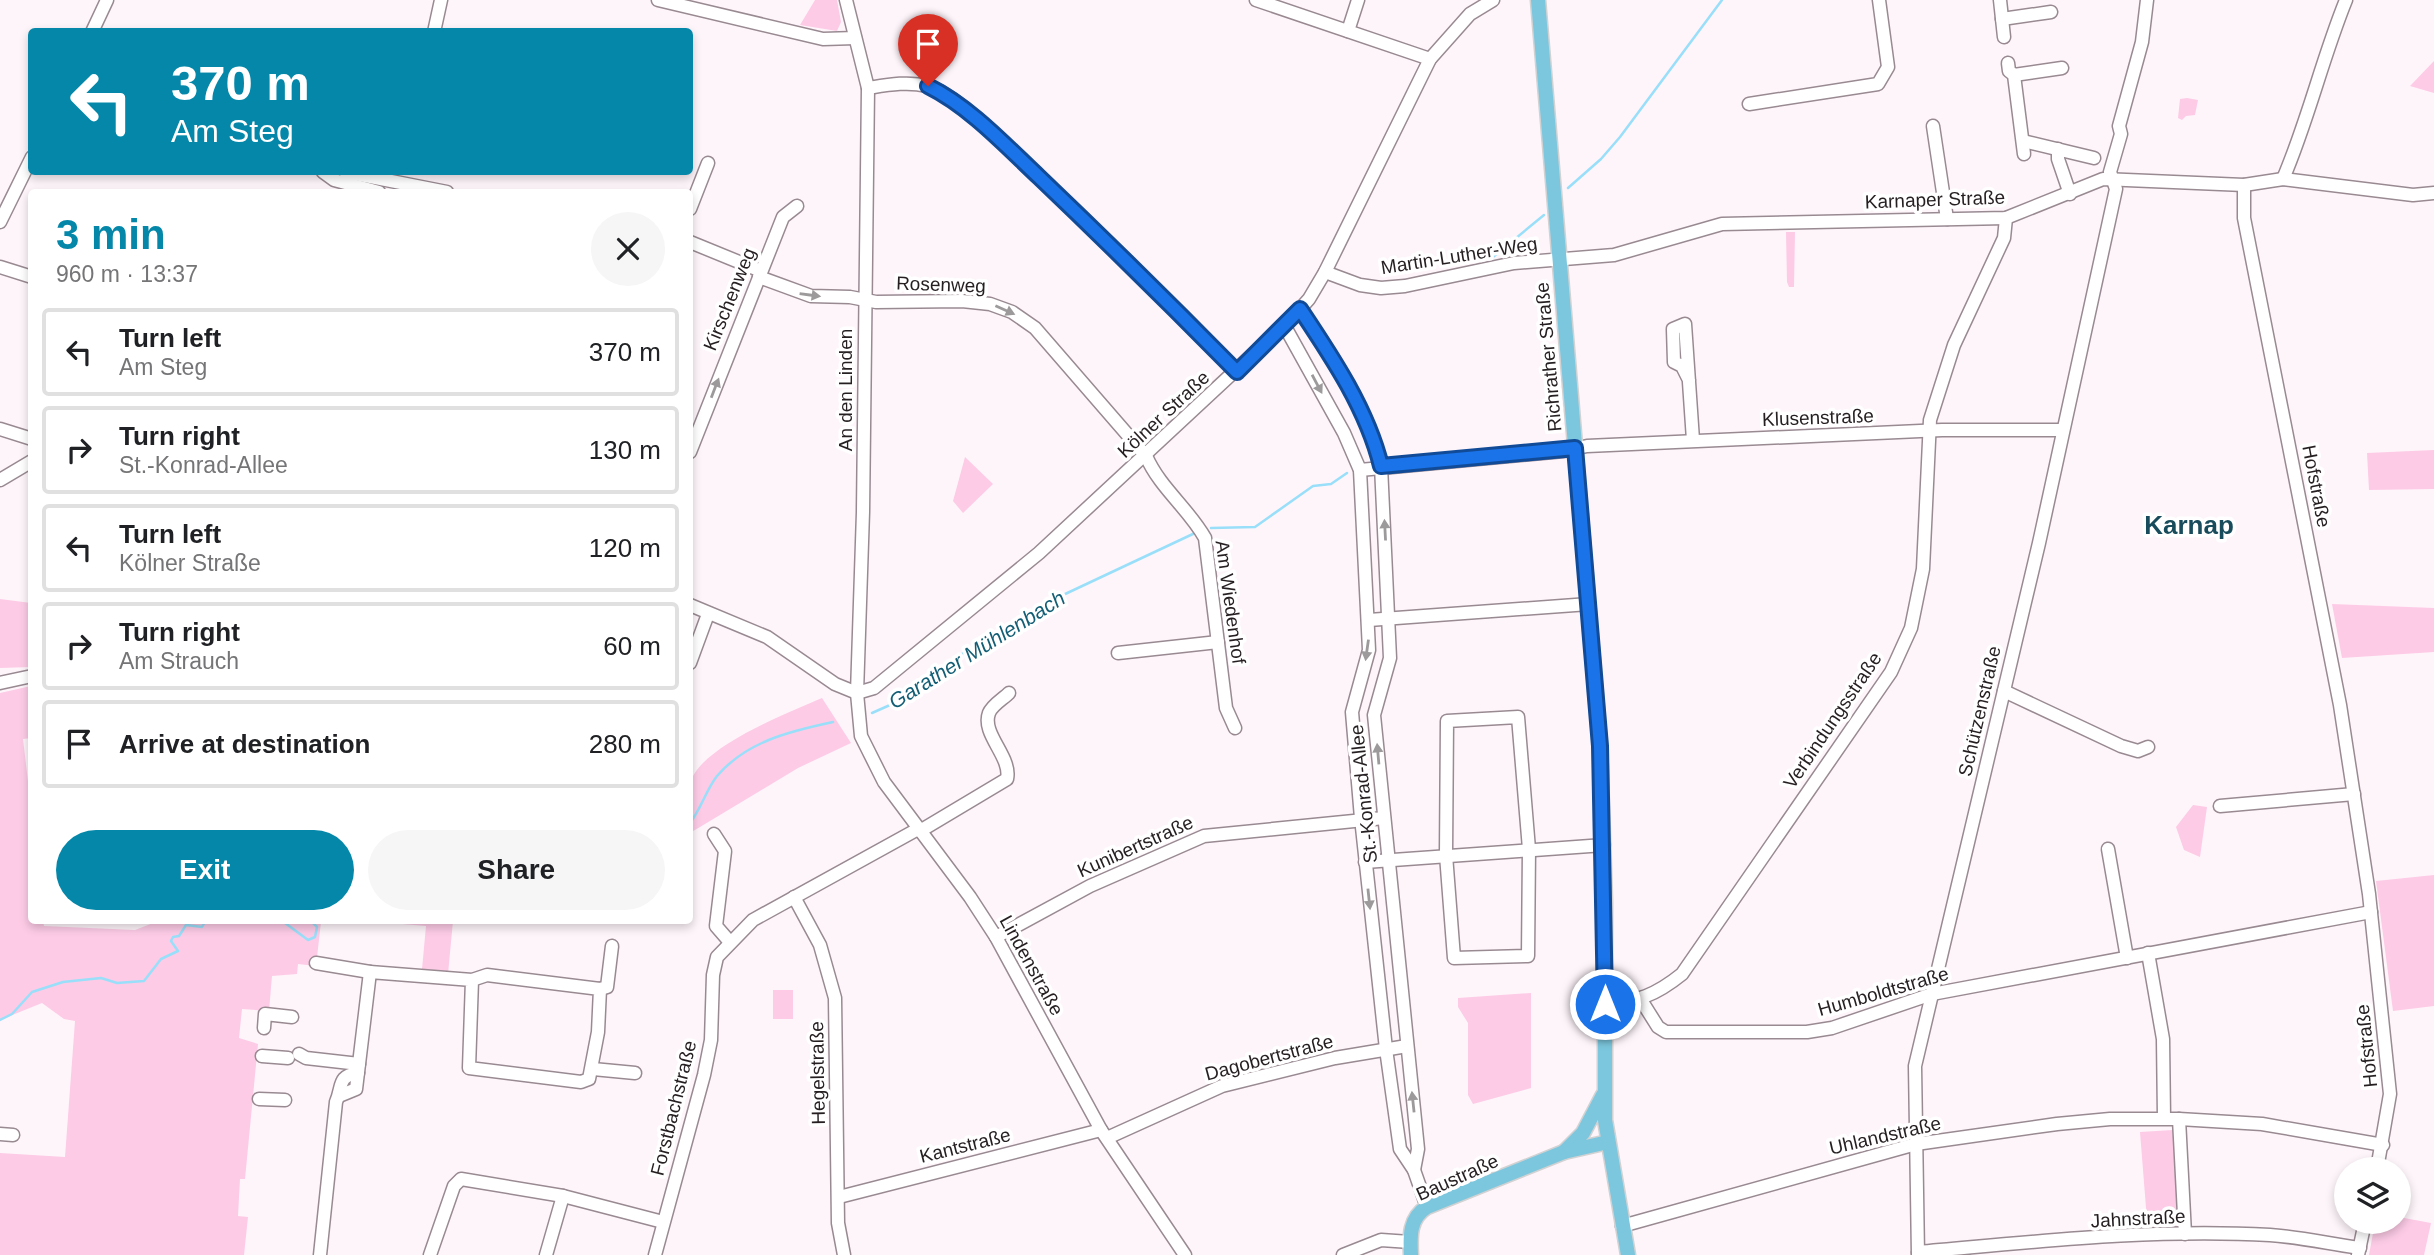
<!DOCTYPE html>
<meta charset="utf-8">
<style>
body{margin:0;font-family:Helvetica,sans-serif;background:#f6f6f6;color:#202124;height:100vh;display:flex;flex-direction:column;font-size:26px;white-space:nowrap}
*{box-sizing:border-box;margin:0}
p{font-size:23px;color:#757577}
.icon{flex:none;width:38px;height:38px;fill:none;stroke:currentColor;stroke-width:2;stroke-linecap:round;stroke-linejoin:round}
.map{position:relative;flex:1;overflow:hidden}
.side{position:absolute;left:28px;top:189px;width:665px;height:735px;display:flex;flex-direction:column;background:#fff;border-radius:7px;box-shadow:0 4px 10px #0003}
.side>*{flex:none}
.hud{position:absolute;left:28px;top:28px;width:665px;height:147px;border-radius:7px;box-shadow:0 4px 10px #0003;background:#0487a9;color:#fff;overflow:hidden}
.tools{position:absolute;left:2334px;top:1157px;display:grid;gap:14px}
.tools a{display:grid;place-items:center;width:77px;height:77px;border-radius:50%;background:#fff;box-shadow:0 4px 10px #0003;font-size:35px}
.pin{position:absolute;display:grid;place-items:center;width:60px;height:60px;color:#fff;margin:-72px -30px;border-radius:50% 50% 50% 0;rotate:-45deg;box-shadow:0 0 7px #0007}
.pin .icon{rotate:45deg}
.me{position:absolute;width:77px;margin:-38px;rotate:0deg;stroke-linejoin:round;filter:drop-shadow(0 0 5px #0008)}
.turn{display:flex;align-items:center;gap:24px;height:147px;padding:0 28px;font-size:32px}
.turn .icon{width:91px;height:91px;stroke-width:2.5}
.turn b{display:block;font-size:49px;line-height:60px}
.round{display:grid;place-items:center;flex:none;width:74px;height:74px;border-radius:37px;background:#f6f6f6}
.summary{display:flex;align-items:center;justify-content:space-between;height:119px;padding:0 28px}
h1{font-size:42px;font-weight:700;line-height:52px;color:#0487a9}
.button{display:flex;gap:14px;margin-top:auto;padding:14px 28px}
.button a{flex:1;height:80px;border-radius:42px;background:#0487a9;color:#fff;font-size:28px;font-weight:700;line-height:80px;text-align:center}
.button a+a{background:#f6f6f6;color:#202124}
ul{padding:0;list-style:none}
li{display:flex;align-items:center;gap:21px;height:88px;margin:0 14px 10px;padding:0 14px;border:4px solid #e0e0e0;border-radius:7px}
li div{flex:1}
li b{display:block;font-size:26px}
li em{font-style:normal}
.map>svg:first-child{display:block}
</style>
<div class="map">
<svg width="2434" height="1255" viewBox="0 0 2434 1255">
<rect width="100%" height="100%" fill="#fef5fa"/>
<g fill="#fdcbe6">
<polygon points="815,0 837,0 841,22 837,31 800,25"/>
<polygon points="2434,61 2434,93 2410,86"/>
<polygon points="2187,98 2198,100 2195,115 2186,116 2182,120 2178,118 2180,99"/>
<polygon points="1786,232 1795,232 1794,287 1789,287 1787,282"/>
<polygon points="2434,450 2434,489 2369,490 2367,453"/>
<polygon points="965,457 993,484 963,513 953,501"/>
<polygon points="0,599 31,603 31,667 0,668"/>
<polygon points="2332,604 2434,608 2434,652 2342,658"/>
<polygon points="31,686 31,738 23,739 32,815 32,920 43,921 44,926 135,930 161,920 325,921 321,922 316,966 298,964 297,974 272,976 269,1011 242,1009 239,1038 258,1044 245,1179 240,1179 238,1216 248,1217 244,1255 0,1255 0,1153 65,1157 75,1021 64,1019 42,1003 0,1020 0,693"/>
<path d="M822,698L851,743L798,768L690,833C689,818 686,799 690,784C698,747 790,712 822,698Z"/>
<polygon points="2193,805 2207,807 2200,857 2184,850 2176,827"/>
<polygon points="2434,875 2434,1006 2393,1011 2376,881"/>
<polygon points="367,921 453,921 448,974 422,969 426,926"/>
<rect x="773" y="990" width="20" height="29"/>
<polygon points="1531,993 1531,1088 1473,1104 1468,1095 1468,1023 1458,1007 1458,998"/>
<polygon points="2173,1130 2181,1230 2148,1233 2140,1132"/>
<polygon points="2399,1217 2431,1223 2424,1255 2369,1255 2375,1222 2399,1222"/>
</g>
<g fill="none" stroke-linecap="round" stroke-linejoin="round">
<g stroke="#99dffa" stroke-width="2.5">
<polyline points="1568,188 1601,159 1620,137 1722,0"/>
<polyline points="1493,257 1544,215"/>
<polyline points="1211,528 1255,527 1313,486 1331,484 1347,473"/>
<polyline points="872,713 899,701 957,657 1046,603 1195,533"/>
<path d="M690,823C701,809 706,790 717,776C747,741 791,731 833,722"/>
<polyline points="281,920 308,940 315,937 317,927 310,920"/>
<polyline points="0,1020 12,1014 32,992 63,982 101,978 117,983 144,981 161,959 178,951 171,941 173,937 179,936 186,925 202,927 206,920"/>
</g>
<g stroke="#998a92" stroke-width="15">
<g id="minor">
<polyline points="658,0 823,39 855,38"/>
<polyline points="846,0 868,88 863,512 857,693 861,736 884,782 970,897 996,937 1101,1130 1185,1255"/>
<polyline points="1256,0 1430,59"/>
<polyline points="2000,0 2004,37"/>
<polyline points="2002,19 2051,12"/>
<polyline points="1348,31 1358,0"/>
<polyline points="92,32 107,0"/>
<polyline points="434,32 441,0"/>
<polyline points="2008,63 2009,71 2014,75 2024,154"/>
<polyline points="2014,75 2062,68"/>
<path d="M868,88C887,85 908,81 927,86C956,93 1004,144 1027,166C1098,233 1168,302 1237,372"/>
<polyline points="1749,104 1878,84 1888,67 1879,0"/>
<polyline points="1933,126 1947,219"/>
<polyline points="2023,141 2094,158"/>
<polyline points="2058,149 2058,159 2070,194"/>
<polyline points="323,172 334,180 379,192"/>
<polyline points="345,172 447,192"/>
<path d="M2283,179C2308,121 2322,59 2346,0"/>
<polyline points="2244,185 2244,218 2340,705 2369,894 2390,1094 2377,1169"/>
<polyline points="690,209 708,163"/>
<polyline points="0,222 32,157"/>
<polyline points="690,242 761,271"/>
<polyline points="0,267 32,277"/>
<polyline points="1325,272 1360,285 1381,288 1405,286 1514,263 1614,255 1722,224 2006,218 2103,179 2244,185 2283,179 2413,195 2434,193"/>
<path d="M759,277L811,296L850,297L876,302L962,301L990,304L1012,312L1035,328L1146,456C1160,488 1188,508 1205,538L1226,708L1235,728"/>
<path d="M1300,309C1333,357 1367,410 1381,466L1390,658L1374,715L1418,1149L1414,1170"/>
<polyline points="1284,325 1344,433 1360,470 1369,650 1352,712 1361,818 1386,1049 1400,1149 1414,1170 1427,1207"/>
<polyline points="1689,380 1682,366 1674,362 1673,329 1685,324 1693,440"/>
<polyline points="0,429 32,439"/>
<polyline points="690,452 783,217 797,206"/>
<polyline points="1360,470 1564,451 1587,446 1942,430 2063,430"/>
<polyline points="0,480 32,461"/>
<polyline points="690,605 767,637 835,684 857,693"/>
<polyline points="1369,620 1589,604"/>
<polyline points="1118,653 1218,642"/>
<polyline points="690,663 708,614"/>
<polyline points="0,683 32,676"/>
<polyline points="2004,691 2121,746 2138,751 2148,747"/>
<polyline points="857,693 874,688 1039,553 1292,318 1309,299 1325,272 1430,59 1470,14 1493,0"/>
<polygon points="1518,717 1529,849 1528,956 1454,958 1446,855 1447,721"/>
<polyline points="2220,806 2354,794"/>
<path d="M920,831L1007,779C1012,757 981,734 989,713C992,705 1003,699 1009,693"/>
<polyline points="714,834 725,851 716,926 729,941"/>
<polyline points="2108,849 2127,958"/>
<polyline points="1365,862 1604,845"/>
<polyline points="794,897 820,945 835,998 838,1223 844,1255"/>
<polyline points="996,937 1090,886 1204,836 1384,818"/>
<polyline points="2148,953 2163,1039 2164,1118"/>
<polyline points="316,963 370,972"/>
<polyline points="600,989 607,987 612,946"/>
<polyline points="1641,1000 1658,1027 1666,1032 1807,1032 1832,1028 1932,994 2371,912"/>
<path d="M1605,1004C1637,1002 1656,995 1682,974L1891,672L1911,628L1923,569L1930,420L1954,345L2004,238L2006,218"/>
<polyline points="264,1028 265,1014 292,1017"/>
<polyline points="299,1054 306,1058 359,1064"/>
<polyline points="262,1056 288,1058"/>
<polyline points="593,1069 635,1073"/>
<polyline points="339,1096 356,1089 370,972 472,980 487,975 600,989 598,1032 589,1079 581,1082 469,1068 472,980"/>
<polyline points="259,1099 285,1100"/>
<polyline points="2179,1119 2185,1234"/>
<polyline points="0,1134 13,1135"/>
<polyline points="1107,1138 1222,1086 1335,1058 1407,1046"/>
<polyline points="839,1197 1101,1130"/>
<polyline points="1622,1226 1916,1144 2057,1124 2110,1119 2179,1119 2262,1124 2383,1145"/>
<path d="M1918,1252C2034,1242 2153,1228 2270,1235C2300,1237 2330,1244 2360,1248"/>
<path d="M320,1255L336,1102C343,1086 337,1076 358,1073"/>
<polyline points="430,1255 454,1186 461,1179 563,1196 663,1222"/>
<polyline points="546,1255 563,1196"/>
<polyline points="655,1255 704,1075 711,1040 713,975 717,957 753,920 918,829"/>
<polyline points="1343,1255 1381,1240 1410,1242"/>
<polyline points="1918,1255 1915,1066 2039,543 2116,189 2110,172 2121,134 2119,126 2142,42 2147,0"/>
<polyline points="2358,1255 2365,1222"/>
</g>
</g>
<g stroke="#d3d2d3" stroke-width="17">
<g id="major">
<polyline points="1538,0 1600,746 1605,902 1605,1120 1628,1255"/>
<polyline points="1564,1152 1583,1133 1603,1095"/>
<path d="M1411,1255C1410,1237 1409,1218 1427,1207L1564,1152L1608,1142"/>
</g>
</g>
<use href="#minor" stroke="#fff" stroke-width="12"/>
<use href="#major" stroke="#7cc7de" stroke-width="14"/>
</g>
<defs><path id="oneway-solid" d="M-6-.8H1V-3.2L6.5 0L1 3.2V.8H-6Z" transform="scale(1.75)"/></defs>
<g fill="#9d9a9c">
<use href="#oneway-solid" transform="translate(810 295) rotate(8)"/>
<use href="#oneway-solid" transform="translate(1005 310) rotate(24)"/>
<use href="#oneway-solid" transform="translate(1317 384) rotate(62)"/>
<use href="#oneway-solid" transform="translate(715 388) rotate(-69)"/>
<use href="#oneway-solid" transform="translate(1385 530) rotate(-93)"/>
<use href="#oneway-solid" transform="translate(1367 650) rotate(98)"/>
<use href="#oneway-solid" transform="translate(1378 754) rotate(-95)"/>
<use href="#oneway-solid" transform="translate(1369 899) rotate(84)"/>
<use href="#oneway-solid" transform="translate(1413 1102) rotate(-96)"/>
</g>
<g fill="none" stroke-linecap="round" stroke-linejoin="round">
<g stroke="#114b97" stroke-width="18">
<path id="route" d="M928,86C970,107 1005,145 1039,177C1106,241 1172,306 1237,372L1300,309C1332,357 1367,409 1381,466L1575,448L1600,746L1605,1004"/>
</g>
<use href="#route" stroke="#1a73e8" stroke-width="12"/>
</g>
<g text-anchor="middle" stroke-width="7" stroke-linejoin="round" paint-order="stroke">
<g font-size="19" fill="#251f22" stroke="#fff">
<text transform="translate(1935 199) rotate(-2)" y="7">Karnaper Straße</text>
<text transform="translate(1459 255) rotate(-9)" y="7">Martin-Luther-Weg</text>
<text transform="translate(941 284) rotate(2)" y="7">Rosenweg</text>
<text transform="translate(729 299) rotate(-68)" y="7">Kirschenweg</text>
<text transform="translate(1548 357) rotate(-95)" y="7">Richrather Straße</text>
<text transform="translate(845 390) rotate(-90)" y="7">An den Linden</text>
<text transform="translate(1163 414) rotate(-43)" y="7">Kölner Straße</text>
<text transform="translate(1818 417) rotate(-2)" y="7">Klusenstraße</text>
<text transform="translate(2317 486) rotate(79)" y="7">Hofstraße</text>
<text transform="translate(1231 602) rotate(82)" y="7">Am Wiedenhof</text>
<text transform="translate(1979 711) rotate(-77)" y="7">Schützenstraße</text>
<text transform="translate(1832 720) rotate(-56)" y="7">Verbindungsstraße</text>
<text transform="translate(1363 794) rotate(-96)" y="7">St.-Konrad-Allee</text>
<text transform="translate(1135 846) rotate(-24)" y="7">Kunibertstraße</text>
<text transform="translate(1032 965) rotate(61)" y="7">Lindenstraße</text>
<text transform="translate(1883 991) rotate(-16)" y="7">Humboldtstraße</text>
<text transform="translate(2366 1046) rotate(-96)" y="7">Hofstraße</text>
<text transform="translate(1269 1057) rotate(-15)" y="7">Dagobertstraße</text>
<text transform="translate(817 1073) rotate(-91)" y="7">Hegelstraße</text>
<text transform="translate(673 1108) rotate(-76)" y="7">Forstbachstraße</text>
<text transform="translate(1885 1135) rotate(-13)" y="7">Uhlandstraße</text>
<text transform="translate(965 1145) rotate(-14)" y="7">Kantstraße</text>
<text transform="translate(1457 1177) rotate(-24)" y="7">Baustraße</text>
<text transform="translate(2138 1218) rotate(-3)" y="7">Jahnstraße</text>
</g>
<g font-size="21" font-style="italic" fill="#145e75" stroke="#fff">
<text transform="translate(977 650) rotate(-32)" y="7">Garather Mühlenbach</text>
</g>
<g font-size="26" font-weight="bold" fill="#184b5b" stroke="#fff">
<text x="2189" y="534">Karnap</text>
</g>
</g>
</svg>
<div class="tools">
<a><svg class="icon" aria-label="layers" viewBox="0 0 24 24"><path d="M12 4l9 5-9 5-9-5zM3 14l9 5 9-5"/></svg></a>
</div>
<div class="pin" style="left:928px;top:86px;background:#d93025"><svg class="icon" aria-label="arrive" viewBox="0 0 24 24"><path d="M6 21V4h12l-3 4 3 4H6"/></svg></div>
<svg class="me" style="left:1605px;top:1004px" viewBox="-20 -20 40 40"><circle r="17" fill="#1a73e8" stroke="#fff" stroke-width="3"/><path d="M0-11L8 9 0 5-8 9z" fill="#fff"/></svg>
<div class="hud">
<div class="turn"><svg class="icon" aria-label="left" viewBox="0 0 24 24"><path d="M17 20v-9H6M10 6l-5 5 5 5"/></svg><div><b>370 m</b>Am Steg</div></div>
</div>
<section class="side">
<div class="summary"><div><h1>3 min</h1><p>960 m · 13:37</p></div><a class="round"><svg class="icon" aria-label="close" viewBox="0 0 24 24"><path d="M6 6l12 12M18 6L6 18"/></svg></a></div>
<ul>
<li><svg class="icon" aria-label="left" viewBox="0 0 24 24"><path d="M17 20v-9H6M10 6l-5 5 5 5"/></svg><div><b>Turn left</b><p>Am Steg</p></div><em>370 m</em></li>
<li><svg class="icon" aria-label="right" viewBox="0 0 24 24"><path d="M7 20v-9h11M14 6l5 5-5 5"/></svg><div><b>Turn right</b><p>St.-Konrad-Allee</p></div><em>130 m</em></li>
<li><svg class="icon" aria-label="left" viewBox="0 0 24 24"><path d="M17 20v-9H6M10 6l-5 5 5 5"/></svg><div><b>Turn left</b><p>Kölner Straße</p></div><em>120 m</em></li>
<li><svg class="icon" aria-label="right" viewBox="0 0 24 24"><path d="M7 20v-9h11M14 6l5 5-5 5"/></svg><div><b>Turn right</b><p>Am Strauch</p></div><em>60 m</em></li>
<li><svg class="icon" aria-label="arrive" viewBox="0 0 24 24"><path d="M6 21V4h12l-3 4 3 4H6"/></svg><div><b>Arrive at destination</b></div><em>280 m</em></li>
</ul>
<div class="button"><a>Exit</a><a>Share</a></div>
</section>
</div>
